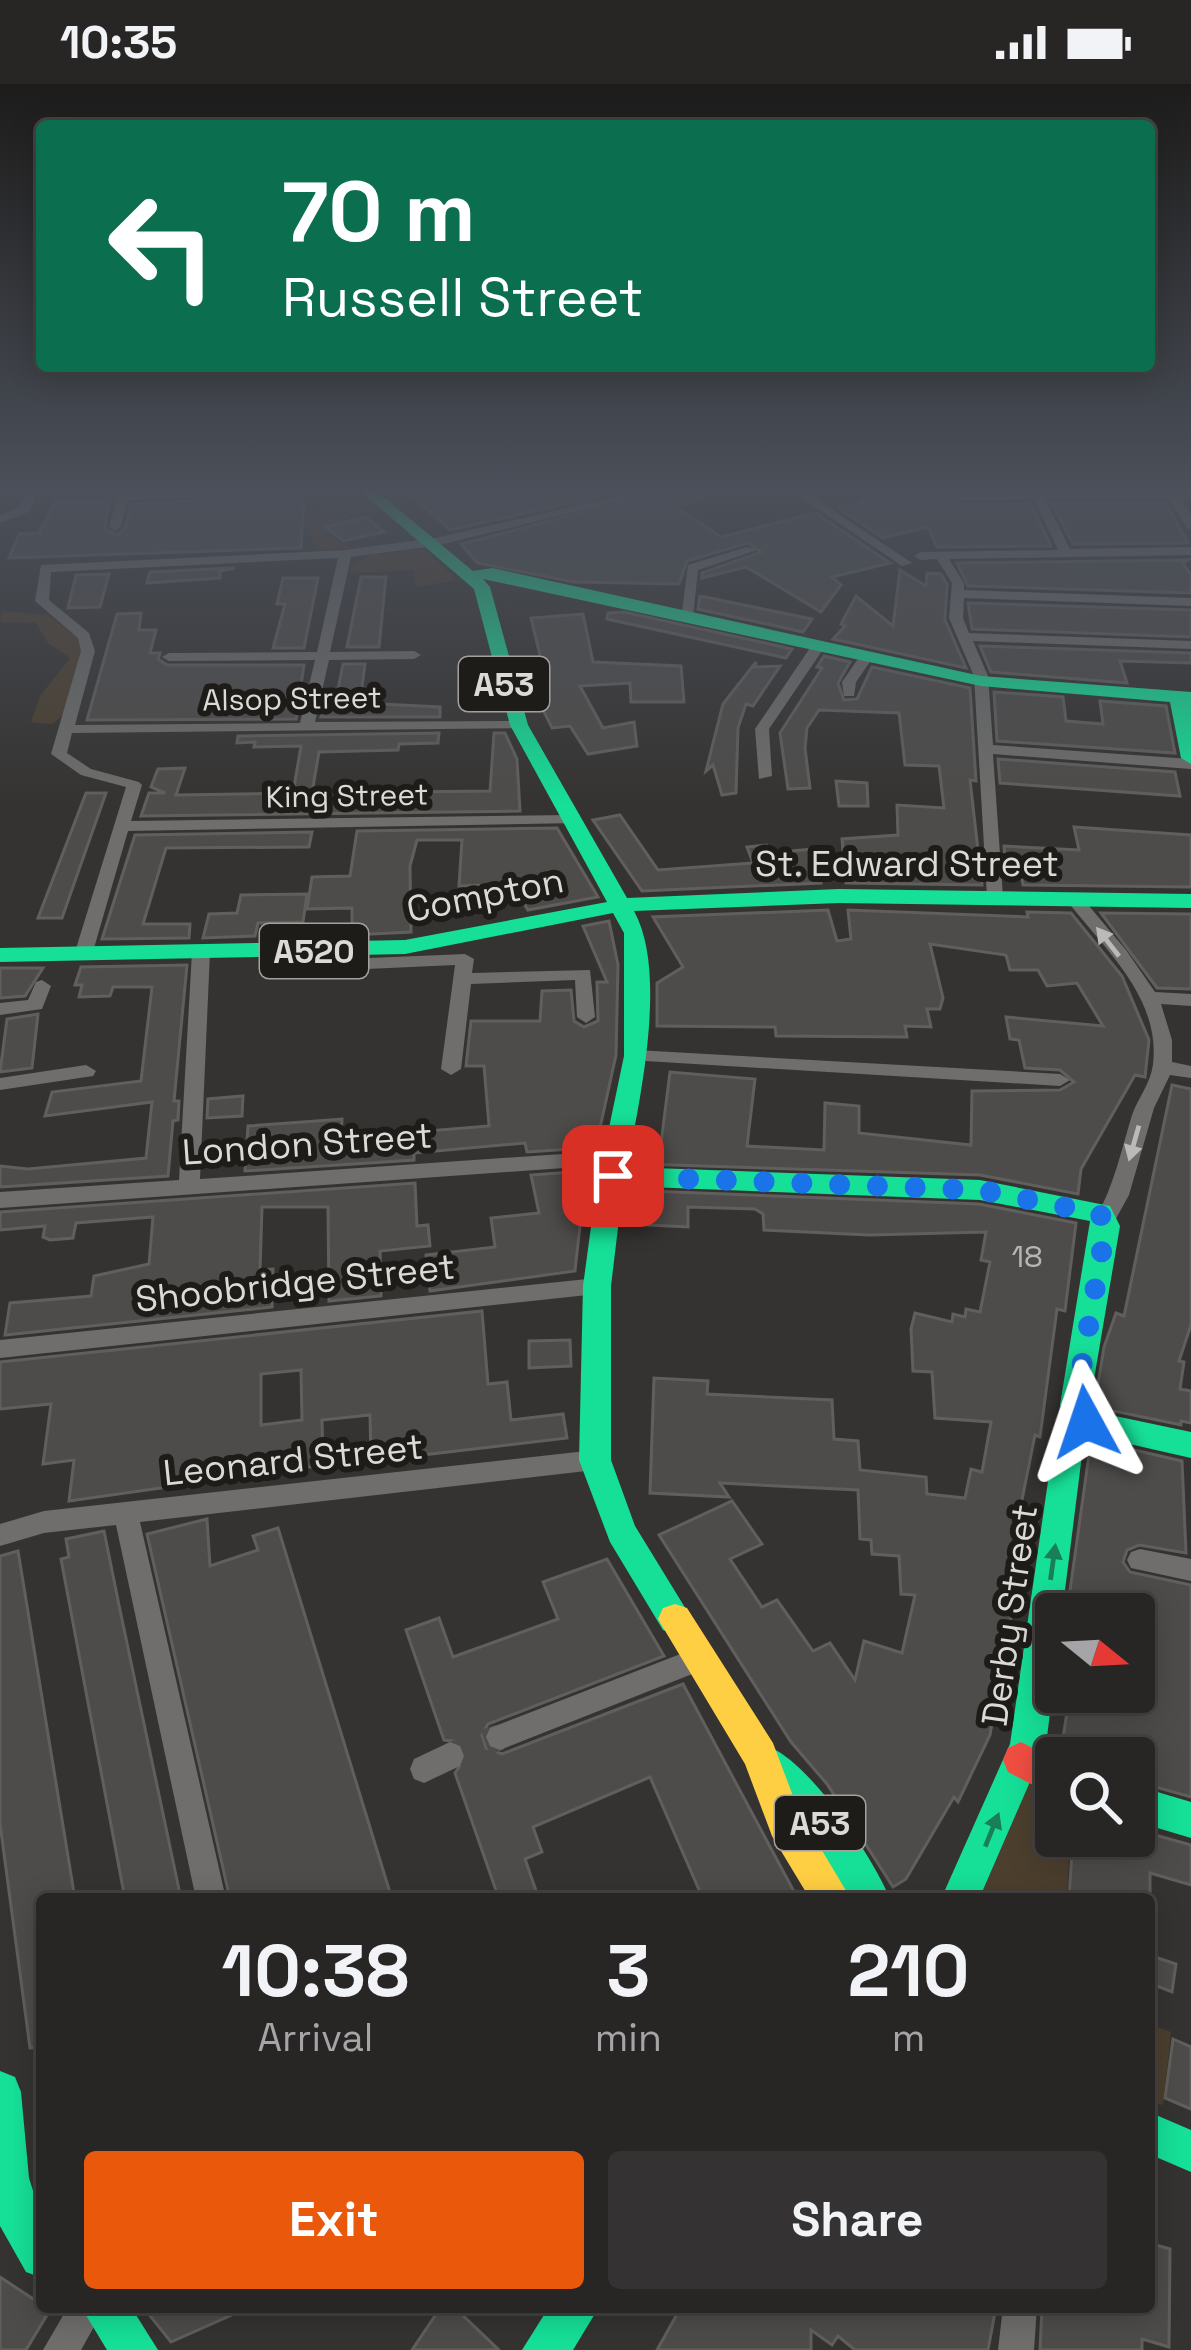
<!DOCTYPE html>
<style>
body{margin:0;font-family:"Space Grotesk",sans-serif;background:#343232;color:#f1f3f6;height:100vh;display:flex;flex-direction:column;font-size:45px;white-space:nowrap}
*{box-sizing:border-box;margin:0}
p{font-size:39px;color:#a5a5a7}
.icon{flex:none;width:66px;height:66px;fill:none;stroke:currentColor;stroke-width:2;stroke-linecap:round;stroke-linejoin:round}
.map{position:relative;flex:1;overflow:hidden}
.panel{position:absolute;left:36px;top:1809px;width:1119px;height:420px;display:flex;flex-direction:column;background:#282625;border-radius:12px;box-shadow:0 6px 30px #0003,0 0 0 3px #444342}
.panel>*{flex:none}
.hud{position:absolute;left:36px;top:36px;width:1119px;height:252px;border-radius:12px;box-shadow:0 6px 30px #0003,0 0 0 3px #444342;background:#0b6e4f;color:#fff;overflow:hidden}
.needle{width:78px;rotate:108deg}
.fabs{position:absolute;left:1035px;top:1509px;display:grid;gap:24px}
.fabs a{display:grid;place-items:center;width:120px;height:120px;border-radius:12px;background:#282625;box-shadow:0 6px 30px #0003,0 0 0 3px #444342;font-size:60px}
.pin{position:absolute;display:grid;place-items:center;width:102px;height:102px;color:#fff;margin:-51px;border-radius:24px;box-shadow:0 6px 18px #0006}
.me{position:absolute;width:132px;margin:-66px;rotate:355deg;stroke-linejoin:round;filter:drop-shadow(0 0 9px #0008)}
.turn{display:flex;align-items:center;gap:42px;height:252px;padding:0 48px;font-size:54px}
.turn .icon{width:156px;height:156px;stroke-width:2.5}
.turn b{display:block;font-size:84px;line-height:102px}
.eta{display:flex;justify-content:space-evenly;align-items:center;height:204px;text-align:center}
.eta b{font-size:72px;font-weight:800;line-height:84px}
.button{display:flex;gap:24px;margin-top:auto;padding:24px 48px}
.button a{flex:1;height:138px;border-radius:12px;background:#ea580c;color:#fff;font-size:48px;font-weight:800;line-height:138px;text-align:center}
.button a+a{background:#343232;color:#f1f3f6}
.status{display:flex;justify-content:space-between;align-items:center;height:84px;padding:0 60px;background:#282625;direction:ltr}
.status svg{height:33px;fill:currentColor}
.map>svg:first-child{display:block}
</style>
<div class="status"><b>10:35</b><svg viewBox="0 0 49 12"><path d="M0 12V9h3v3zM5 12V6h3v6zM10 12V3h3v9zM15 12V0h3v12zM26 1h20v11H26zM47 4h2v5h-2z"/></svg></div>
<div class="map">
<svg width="1191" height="2266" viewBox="0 0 1191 2266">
<rect width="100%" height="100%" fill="#353331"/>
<g fill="#4c3f2e">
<polygon points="356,418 381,428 352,429 335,442 334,456 353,464 317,466 304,439 309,428"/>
<polygon points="424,465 457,496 416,503 413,486 350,489 352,480 371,471"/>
<path d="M2,527L48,531L83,557C82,581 75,627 52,640L31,638L40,612L70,574L48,559L36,539L0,538Z"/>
<polygon points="1024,1691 1056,1707 1056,1752 1070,1752 1067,1815 977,1815"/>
<polygon points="1149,1940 1171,1948 1163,2021 1149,2017"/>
</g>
<g fill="#4e4c4a" stroke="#615f5d" stroke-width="3" fill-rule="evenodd">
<polygon points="407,406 627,406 450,446"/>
<polygon points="669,406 703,406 704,415 673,421 721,453 816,429 890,479 832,493 841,501 821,528 746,483 702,494 702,489 761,468 748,459 687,477 679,500 574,498 477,479 461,460"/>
<polygon points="862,406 931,406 962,421 1031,420 1051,462 937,463 928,443 883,454 838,424 864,418"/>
<polygon points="304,412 301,464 9,474 19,450 39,449 55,418 109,417 105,445 118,451 125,444 131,420"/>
<polygon points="1052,419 1166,419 1188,459 1073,460"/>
<polygon points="366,433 384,448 343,457 326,443"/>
<polygon points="1188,476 1183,479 1191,491 1191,509 968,502 957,479"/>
<polygon points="235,484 220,487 220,494 147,499 150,488"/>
<polygon points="900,486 926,502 927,489 941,490 947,500 945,536 966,584 833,555 845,542 841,540 856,512 893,542"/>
<polygon points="109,490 100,523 68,524 76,491"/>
<polygon points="361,493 386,493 379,563 347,563"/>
<polygon points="283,494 318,494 304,564 273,564 285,520 277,520"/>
<polygon points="700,512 812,535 803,548 698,525"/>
<polygon points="968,519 1191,526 1191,553 972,545"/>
<polygon points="624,528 792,565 786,574 607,535 608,529"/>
<polygon points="141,529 139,546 156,546 150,569 160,569 158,575 167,581 304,581 296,635 87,636 117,530"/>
<polygon points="583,530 593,578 681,582 684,618 631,618 630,599 580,602 603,644 634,638 637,662 588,670 570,642 552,644 527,593 545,592 531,534"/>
<polygon points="980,562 1191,569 1191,579 1120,577 1127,599 991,588"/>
<polygon points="824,572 850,578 838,599 844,616 857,615 872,583 970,604 976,697 970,696 982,801 846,799 842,755 898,751 897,721 944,724 939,682 905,681 899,629 819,626 807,644 805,664 810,704 788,705 780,649 822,584 817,583"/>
<polygon points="756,578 755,583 780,582 753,622 746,620 738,644 736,709 722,711 713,681 706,687 723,620"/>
<polygon points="343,580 365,580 360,619 440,623 440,633 321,633 325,616 336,615"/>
<polygon points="994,608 1063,613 1066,637 1103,640 1100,617 1166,622 1175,669 997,657"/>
<polygon points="439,649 438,659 399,660 398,666 319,668 312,709 490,707 494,649 505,649 517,675 520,727 141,732 149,709 165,709 151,703 158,685 185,684 176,711 293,709 301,662 254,663 255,658 237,659 238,652"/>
<polygon points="998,675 1175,688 1180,712 1000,699"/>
<polygon points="836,697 867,699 868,722 839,722"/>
<polygon points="86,709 106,709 62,834 38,834"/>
<polygon points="620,731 658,786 753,779 747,763 767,761 770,769 812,765 821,799 642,807 593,736"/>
<polygon points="1074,743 1191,751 1191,803 1023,801 1021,790 1006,789 1004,762 1079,766"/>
<polygon points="557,744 598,813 528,826 516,807 493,812 486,801 459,802 462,756 417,756 410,782 411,848 352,851 352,824 307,825 312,793 350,792 357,747"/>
<polygon points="312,748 309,763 166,764 143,840 190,840 189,854 102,855 135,751"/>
<polygon points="307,810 303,838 258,839 255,852 203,854 209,830 237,829 241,811"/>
<polygon points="828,826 837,857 851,855 848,826 1028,833 1027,828 1071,829 1122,892 1149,956 1145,993 1135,991 1081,1085 1078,1110 980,1091 642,1080 643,1058 661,1059 670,988 755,995 747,1062 824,1066 825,1019 859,1022 859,1049 971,1061 972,1007 1060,1006 1074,998 1060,986 1025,984 1019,956 1010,955 1006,933 1103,942 1077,899 1047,902 1038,886 1010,886 1006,871 930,860 943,914 940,925 927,925 931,943 905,942 907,953 776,952 775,943 657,942 657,899 683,883 653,833"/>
<polygon points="1101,829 1191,830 1191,905 1157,904"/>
<polygon points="609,837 618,881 616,971 598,1053 589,1054 588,1064 527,1068 525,1059 414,1069 414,1076 245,1087 248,1042 342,1035 341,1054 489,1042 484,982 466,982 471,937 540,937 542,907 571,906 574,937 584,943 598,937 597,898 607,898 583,842"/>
<polygon points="187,881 174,1017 179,1017 178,1036 173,1037 168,1092 0,1103 0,1082 28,1085 146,1074 152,1018 45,1032 52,1008 141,997 152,903 113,903 110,912 79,913 82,901 75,901 81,883"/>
<polygon points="0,884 43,884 25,912 0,914"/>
<polygon points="38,930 32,984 0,988 7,935"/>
<polygon points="1172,1001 1191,1005 1191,1241 1179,1277 1184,1278 1180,1305 1191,1307 1191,1339 1181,1337 1181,1341 1099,1324 1095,1318 1104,1263 1116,1229 1124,1232"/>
<polygon points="243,1012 242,1032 207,1034 208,1015"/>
<polygon points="586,1087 575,1187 430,1207 426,1171 495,1163 491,1134 539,1129 531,1091"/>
<polygon points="415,1099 417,1142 428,1141 430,1162 380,1167 381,1212 329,1217 328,1123 262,1123 260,1186 273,1185 272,1223 5,1251 10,1219 91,1212 94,1192 149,1180 153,1133 76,1139 73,1154 50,1156 43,1153 45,1142 0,1146 0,1128"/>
<polygon points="649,1107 979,1120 1076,1139 1065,1227 1057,1225 1040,1353 1035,1351 1018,1436 1005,1525 1012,1527 990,1651 958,1718 954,1713 906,1795 893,1803 827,1700 791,1658 659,1451 732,1417 762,1460 730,1475 762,1523 777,1516 813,1567 830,1559 855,1596 864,1557 902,1569 915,1511 901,1510 899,1472 872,1470 871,1456 860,1455 858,1406 720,1399 729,1413 650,1409 654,1294 708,1297 707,1310 832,1316 834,1355 858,1357 860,1386 926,1393 927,1410 965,1414 971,1385 982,1388 991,1338 935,1334 932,1288 913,1287 911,1245 915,1229 952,1238 953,1230 965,1233 966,1225 980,1228 990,1178 981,1176 986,1148 869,1151 764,1146 763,1130 755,1125 688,1123 688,1143 648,1141"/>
<path d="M482,1227L488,1300L507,1298L511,1336L563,1330L567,1354L371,1377L370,1331L322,1336L323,1381L69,1417L74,1376L43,1380L51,1320L0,1325V1278ZM301,1286L302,1336L261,1341V1290Z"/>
<polygon points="570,1256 571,1282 529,1284 529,1257"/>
<polygon points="1091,1356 1182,1377 1186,1469 1139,1461 1127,1466 1123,1478 1130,1488 1191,1501 1191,1713 1134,1697 1134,1674 1060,1674 1070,1608 1134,1608 1134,1530 1074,1530 1076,1516 1069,1514"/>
<polygon points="207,1435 210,1482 258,1466 253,1452 278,1444 392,1815 230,1815 147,1450"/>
<polygon points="104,1447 120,1526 181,1815 125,1815 61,1475 69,1473 66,1455"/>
<polygon points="18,1467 75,1815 42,1815 42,1963 30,1964 0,1740 0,1472"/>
<polygon points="607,1475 664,1572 488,1640 482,1651 486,1664 502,1670 683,1600 798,1815 703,1815 650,1693 533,1743 542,1768 525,1775 539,1815 499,1815 455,1689 468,1670 462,1658 444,1656 406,1546 439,1534 453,1573 558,1535 543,1498"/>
<polygon points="1134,1745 1191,1761 1191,1801 1150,1789 1150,1815 1069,1815 1073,1752 1134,1752"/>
<polygon points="1149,1871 1176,1880 1172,1908 1149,1899"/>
<polygon points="1173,1955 1191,1963 1191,2025 1165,2014"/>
<polygon points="1149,2159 1170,2165 1169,2263 1142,2255 1142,2266 1040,2266 1042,2223 1149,2223"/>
<polygon points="0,2193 50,2226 26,2266 0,2266"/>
<polygon points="143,2223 250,2223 171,2258"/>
<polygon points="441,2223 454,2223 499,2266 412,2266"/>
<polygon points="681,2223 996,2223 988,2266 855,2266 838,2252 832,2261 811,2246 811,2266 657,2266"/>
</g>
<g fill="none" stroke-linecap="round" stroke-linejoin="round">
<polyline stroke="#4e4c4a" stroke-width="26" stroke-dasharray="26 12" stroke-linecap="butt" points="450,1672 500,1653"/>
<g fill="#6f6e6c" fill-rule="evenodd">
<polygon points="27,406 39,406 29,428 0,439 0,431 20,423"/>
<polygon points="204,406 277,406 271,410 127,416 121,443 115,447 109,443 118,411"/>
<path d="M646,406H665L435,462L351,473L330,568L414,567L421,571L414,575L329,576L315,638L519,637L524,638V644L72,649L67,669L91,685L139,698L142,701L131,737L572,731L578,733V739L128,747L92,871L83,876L77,875L74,871L126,703L81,691L51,670L81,567L78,554L35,517L41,481L345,466L435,454ZM338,474L317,568L169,569L162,573L169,577L315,576L300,639L75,641L95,567L89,549L49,516L51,488Z"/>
<polygon points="790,406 803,406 912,479 902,482"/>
<polygon points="935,406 1191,407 1191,415 1181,415 1191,431 1191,445 1187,444 1169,415 1045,415 1070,465 1191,463 1191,471 949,475 964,499 964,506 1191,514 1191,522 964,514 963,534 969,549 1191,557 1191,565 973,557 988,592 993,661 1191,675 1191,685 993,670 1003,813 995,818 987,813 974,592 949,534 952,499 937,475 920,476 914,472 920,468 1058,466 1034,415 962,416"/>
<polygon points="747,463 757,466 698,486 693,532 681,535 688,481"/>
<polygon points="814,558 826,561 769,645 772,692 759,695 755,645"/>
<polygon points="862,569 874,572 856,598 854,612 844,612 842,598"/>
<path d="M1073,809L1079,810L1126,866L1155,908L1191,910V922L1161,920L1172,956V978L1191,982V994L1170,991L1154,1024L1129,1111L1113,1140L1106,1143L1095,1135C1114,1102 1121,1067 1132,1031C1138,1014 1151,999 1153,980C1161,912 1102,863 1065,814Z"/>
<polygon points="329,862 335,863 337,872 346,875 465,870 474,875 472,889 590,886 595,933 586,939 577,933 575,896 471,900 461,985 451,991 441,985 455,881 345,886 319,875 323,863"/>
<polygon points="201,863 210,868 200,1095 620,1066 630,1073 620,1080 0,1124 0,1108 179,1096 192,868"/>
<polygon points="42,896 51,902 42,925 0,931 0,919 28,916 36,898"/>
<polygon points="636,966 1060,990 1070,996 1060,1002 629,976 627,972 629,968"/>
<polygon points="86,981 96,987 93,992 0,1006 0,994"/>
<polygon points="597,1194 605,1196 608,1202 605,1208 597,1210 0,1274 0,1256"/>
<polygon points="595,1366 604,1369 607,1376 604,1383 595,1386 140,1438 226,1815 196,1815 116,1441 44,1449 0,1462 0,1440 44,1427"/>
<polygon points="1140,1465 1191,1475 1191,1497 1131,1484 1127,1476 1131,1468"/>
<polygon points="701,1562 710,1565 714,1574 710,1583 500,1666 490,1662 486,1653 490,1644"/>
<polygon points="450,1658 460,1662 464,1672 460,1682 424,1699 414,1695 410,1685 414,1675"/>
<polygon points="68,2223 105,2223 81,2266 43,2266"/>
<polygon points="1003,2223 1037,2223 1034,2266 998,2266"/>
</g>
<g fill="#16e098" fill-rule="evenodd">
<path d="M359,406H375L473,487L492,484L981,592L1191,608V680L1181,674L1170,618L981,602L483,495L490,503L528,641L627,814L839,805L1191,810V824L839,819L634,827C668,888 640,1015 627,1083L980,1096L1110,1122L1120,1142L1090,1319L1096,1328L1191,1348V1374L1090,1351L1084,1355L1062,1530H1056V1581L1046,1661L979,1815H941L1010,1660L1055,1349L1067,1334L1060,1321L1090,1137L980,1116L623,1102L611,1202V1376L635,1442L692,1535L687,1546L675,1550L663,1546L610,1458L579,1376L583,1202L596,1106L624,972V849L613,829L405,870L0,878V864L405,856L607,818L510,641L474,505Z"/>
<path d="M771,1664C811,1680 874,1775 890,1815H848L793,1732L758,1694L753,1682L758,1670Z"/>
<polygon points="1134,1701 1191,1718 1191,1754 1134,1737"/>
<polygon points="0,1987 15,1993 21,2008 29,2094 42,2135 42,2194 26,2188 0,2142"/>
<polygon points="1149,2028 1191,2046 1191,2088 1149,2070"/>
<polygon points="81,2223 131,2223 158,2266 107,2266"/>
<polygon points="549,2223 599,2223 573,2266 522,2266"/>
</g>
<polygon fill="#ffcf43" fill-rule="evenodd" points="675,1520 687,1524 773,1659 799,1728 851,1815 810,1815 772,1752 745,1680 658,1535 663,1524"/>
<polygon fill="#f24e42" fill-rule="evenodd" points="1021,1658 1056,1676 1056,1713 1008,1688 1003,1676 1008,1664"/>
</g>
<defs><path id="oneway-solid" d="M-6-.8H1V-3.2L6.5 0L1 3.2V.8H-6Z" transform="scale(3)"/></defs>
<g fill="#bbbab7">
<use href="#oneway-solid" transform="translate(1108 858) rotate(-128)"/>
<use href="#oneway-solid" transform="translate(1134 1059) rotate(106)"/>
</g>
<g fill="#1a7e58">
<use href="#oneway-solid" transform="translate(1053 1478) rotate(-82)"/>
<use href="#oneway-solid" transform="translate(992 1746) rotate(-68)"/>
</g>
<linearGradient id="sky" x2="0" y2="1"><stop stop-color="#1d1c1b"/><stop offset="0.56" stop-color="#4b505a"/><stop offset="1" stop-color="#4b505a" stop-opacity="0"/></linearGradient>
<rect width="1191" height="723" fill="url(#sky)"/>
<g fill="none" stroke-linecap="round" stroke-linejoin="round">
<polyline stroke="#1a73e8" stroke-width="21" stroke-dasharray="0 37.8" points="613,1092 980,1106 1100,1130 1106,1142 1075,1321 1086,1338"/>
</g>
<g text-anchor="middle" stroke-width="12" stroke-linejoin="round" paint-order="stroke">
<g font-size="30" fill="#dcdad7" stroke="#1d1c19">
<text transform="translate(292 615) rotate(-1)" y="10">Alsop Street</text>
<text transform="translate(347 712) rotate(-1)" y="10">King Street</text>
</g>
<g font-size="30" fill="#b8b6b4">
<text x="1027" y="1183">18</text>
</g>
<g fill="#1d1c19" stroke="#a3a19e" stroke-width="3">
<rect x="459" y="573" width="90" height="54" rx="9"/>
<rect x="260" y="840" width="108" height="54" rx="9"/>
<rect x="775" y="1712" width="90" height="54" rx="9"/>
</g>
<g font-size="33" font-weight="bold" fill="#dcdad7">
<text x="504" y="612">A53</text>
<text x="314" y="879">A520</text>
<text x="820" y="1751">A53</text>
</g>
<g font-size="36" fill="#dcdad7" stroke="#1d1c19">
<text x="907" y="792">St. Edward Street</text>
<text transform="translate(485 810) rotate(-11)" y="13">Compton</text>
<text transform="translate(307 1059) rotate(-4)" y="13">London Street</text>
<text transform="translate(295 1198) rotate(-6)" y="13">Shoobridge Street</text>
<text transform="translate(293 1375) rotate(-6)" y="13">Leonard Street</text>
<text transform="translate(1009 1531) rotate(-82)" y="13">Derby Street</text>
</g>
</g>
</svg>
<div class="fabs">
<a><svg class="needle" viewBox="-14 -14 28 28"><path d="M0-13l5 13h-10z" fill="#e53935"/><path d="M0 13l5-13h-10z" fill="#a5a5a7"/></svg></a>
<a><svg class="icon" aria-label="search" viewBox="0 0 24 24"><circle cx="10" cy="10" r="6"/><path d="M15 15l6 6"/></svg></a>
</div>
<div class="pin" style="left:613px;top:1092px;background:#d93025"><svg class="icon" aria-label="arrive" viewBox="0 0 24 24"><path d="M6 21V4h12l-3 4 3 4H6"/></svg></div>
<svg class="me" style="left:1086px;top:1338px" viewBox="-20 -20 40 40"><path d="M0-17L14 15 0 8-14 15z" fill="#1a73e8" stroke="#fff" stroke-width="4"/></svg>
<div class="hud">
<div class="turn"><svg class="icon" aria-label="left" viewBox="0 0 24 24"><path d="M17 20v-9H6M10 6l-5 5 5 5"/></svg><div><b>70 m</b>Russell Street</div></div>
</div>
<section class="panel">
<div class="eta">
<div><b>10:38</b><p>Arrival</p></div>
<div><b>3</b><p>min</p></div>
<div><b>210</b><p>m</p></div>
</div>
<div class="button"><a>Exit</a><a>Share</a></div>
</section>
</div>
